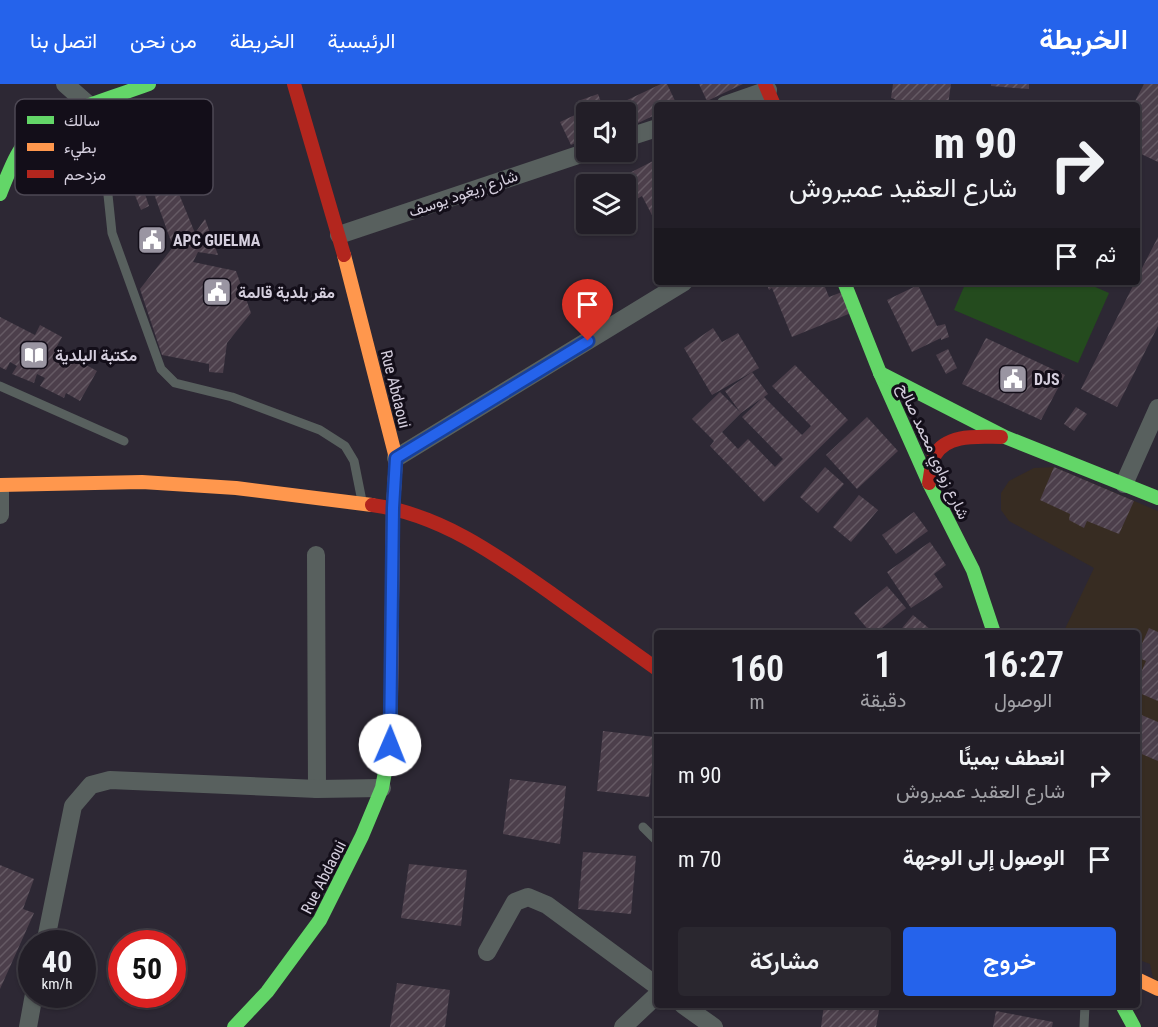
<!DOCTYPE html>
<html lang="ar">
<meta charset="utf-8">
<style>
body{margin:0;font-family:"Roboto Condensed",Vazirmatn,sans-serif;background:#2a272f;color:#f1f3f6;direction:rtl;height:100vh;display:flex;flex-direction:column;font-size:22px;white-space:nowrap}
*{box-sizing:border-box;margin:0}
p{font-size:20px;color:#a2a2a7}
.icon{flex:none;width:33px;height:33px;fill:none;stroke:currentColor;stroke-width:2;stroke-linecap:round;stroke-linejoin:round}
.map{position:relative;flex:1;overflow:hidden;direction:ltr}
.sheet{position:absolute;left:654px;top:546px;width:486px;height:378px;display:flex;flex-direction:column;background:#221e27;border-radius:6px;box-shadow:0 2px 4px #0004,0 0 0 2px #3f3c44;direction:rtl}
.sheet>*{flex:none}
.guide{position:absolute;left:654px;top:18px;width:486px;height:183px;border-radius:6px;box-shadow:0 2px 4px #0004,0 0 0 2px #3f3c44;direction:rtl;background:#221e27;color:#f1f3f6;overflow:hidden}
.buttons{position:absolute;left:576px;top:18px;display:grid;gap:12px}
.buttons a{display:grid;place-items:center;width:60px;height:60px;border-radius:6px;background:#221e27;box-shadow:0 2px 4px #0004,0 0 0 2px #3f3c44;font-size:30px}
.speed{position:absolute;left:18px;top:846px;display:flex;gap:12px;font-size:30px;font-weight:700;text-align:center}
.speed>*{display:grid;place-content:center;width:78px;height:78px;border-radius:50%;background:#221e27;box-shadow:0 2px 4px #0004,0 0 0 2px #3f3c44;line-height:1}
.speed small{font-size:15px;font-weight:400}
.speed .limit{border:9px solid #d22;background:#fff;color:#111}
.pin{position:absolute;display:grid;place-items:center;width:51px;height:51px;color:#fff;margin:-62px -26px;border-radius:50% 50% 50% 0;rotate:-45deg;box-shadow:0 0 6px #0007}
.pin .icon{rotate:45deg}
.me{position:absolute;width:66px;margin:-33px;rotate:1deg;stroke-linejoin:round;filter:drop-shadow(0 0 4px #0008)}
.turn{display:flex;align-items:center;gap:21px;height:126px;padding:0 24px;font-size:27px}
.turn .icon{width:78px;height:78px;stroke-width:2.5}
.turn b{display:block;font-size:42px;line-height:51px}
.then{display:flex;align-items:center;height:57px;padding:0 24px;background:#0003;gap:12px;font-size:22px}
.eta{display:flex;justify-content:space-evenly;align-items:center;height:102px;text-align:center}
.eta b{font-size:36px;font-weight:600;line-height:42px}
.primary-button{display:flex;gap:12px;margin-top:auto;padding:12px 24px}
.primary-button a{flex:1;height:69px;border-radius:6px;background:#2563eb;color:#fff;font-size:24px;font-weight:600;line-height:69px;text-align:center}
.primary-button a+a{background:#2a272f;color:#f1f3f6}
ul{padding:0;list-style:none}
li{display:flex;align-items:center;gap:18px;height:84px;padding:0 24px;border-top:2px solid #3f3c44}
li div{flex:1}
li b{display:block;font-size:22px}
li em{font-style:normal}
header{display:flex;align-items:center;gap:36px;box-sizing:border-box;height:84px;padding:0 30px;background:#2563eb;color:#fff}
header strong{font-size:28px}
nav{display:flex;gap:33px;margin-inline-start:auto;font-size:21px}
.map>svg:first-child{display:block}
</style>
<header>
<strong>الخريطة</strong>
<nav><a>الرئيسية</a><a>الخريطة</a><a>من نحن</a><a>اتصل بنا</a></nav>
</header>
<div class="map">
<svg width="1158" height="943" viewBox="0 0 1158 943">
<defs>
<pattern id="building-hatch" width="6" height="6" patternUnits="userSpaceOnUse" patternTransform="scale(1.5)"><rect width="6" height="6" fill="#4c3f4b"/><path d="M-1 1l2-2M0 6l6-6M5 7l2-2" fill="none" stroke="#655a64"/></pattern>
</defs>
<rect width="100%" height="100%" fill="#2d2834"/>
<polygon fill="#372c22" points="1054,383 1158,427 1158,897 1153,894 1150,880 1142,877 1137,865 1137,549 1063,549 1094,484 1009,437 1001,426 1001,409 1009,397 1034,384"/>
<polygon fill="#244b1e" points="966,198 1084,198 1109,209 1078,279 954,226"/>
<g fill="url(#building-hatch)" fill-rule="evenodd">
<polygon points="661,0 667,0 677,21 657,21 657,30 634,41 623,18"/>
<polygon points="699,0 743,0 707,17"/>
<polygon points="893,0 951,0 948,21 894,21 895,15 891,14"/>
<polygon points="991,0 1029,0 1029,5 991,2"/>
<polygon points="1144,0 1158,0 1158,78 1137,68 1137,21 1133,21"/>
<polygon points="598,10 605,28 586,28 586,54 571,61 560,38 592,23 581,27 578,17"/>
<polygon points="147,32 195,149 205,135 218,171 198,168 193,178 236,187 251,229 227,259 223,289 209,288 209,280 162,271 140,205 173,163 153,107 145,110 149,122 141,126 132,104 149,98 125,41"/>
<polygon points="657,75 657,131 653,133 642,112 626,121 626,100 608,100"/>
<polygon points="1158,153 1158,242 1117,323 1081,305 1135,198 1137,198 1137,194"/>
<polygon points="766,198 823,198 829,213 842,208 851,229 792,253 772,204 769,206"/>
<polygon points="918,201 937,242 945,240 949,253 941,256 941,254 912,268 887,216"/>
<polygon points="0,233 35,251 40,241 62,253 56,264 97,287 80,317 66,309 64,314 40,302 45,294 37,290 34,299 12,290 17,282 10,278 6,286 0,283"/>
<polygon points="713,244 722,258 738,249 759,284 712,311 684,264"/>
<polygon points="986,254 1065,291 1041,336 962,300"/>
<polygon points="948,265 957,284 946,290 936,271"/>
<path d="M795,281L848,336L764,418L710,362L714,357L692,335L720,308L740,328L725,307L752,288L768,310L764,313L802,351L811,342L772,302ZM762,314L742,333L783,375L775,383L748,355L738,365L722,348L741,329Z"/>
<polygon points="1076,323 1087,330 1074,347 1064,340"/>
<polygon points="867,333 898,367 857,405 826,371"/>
<polygon points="825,383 844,400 818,429 800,413"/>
<polygon points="1054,383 1134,417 1119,450 1087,437 1084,444 1069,436 1070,430 1040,416"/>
<polygon points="859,411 878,426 851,458 833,443"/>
<polygon points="914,428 928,447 896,470 882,451"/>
<polygon points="930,458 946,481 934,490 943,503 911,524 887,488"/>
<polygon points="887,502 906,524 876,549 871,549 854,529"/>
<polygon points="913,531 931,546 928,549 898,549"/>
<polygon points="1149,544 1158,548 1158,617 1137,608 1137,598 1146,577 1137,573 1137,571"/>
<polygon points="1137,629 1158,638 1158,677 1137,668"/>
<polygon points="603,647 655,653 649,713 597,707"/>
<polygon points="510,695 566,702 560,760 503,750"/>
<polygon points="583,768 636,772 631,830 578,825"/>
<polygon points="409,780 467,786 461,842 401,834"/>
<polygon points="0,781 34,795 23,825 34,829 0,905"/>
<polygon points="397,899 450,906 445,943 390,943"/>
<polygon points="824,921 880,921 876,943 821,943"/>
<polygon points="996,927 1053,938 1052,943 993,943"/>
</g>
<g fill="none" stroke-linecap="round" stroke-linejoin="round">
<g stroke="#58605e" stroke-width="9">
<polyline points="91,24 104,73 112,149 161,285 175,299 232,313 320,346 345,362 354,377 362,417"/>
<polyline points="0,302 124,357"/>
<polyline points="643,743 657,757"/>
<polyline points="1084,943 1085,921"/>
</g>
<g stroke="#58605e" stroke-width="18">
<polyline points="65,0 90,22"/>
<polyline points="725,21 768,6"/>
<polyline points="626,54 657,44"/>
<polyline points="339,151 587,68"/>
<polyline points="396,374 684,198"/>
<polyline points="1124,400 1158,324"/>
<polyline points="0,405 0,431"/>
<polyline points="316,471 317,705"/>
<polyline points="45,860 73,722 91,701 110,696 317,705 382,704"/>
<polyline points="487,868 515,818 528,813 547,821 657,902"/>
<polyline points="683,921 714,943"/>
<polyline points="28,943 34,910"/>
<polyline points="623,943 657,911"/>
</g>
<g stroke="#63d668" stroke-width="14">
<path d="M0,110C9,88 18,61 37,46C63,27 117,12 149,0"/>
<polyline points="844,198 880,289 929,399 973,486 994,549"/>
<polyline points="880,289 1005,353 1158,414"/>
<polyline points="1122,921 1134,943"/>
<polyline points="234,943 267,908 320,836 362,752 382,704 390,661 391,613"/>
</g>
<g stroke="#ff974d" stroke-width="14">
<polyline points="344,171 396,374 393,424 391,613"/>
<polyline points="0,401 142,398 236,404 372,421"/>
<polyline points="1137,895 1158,905"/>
</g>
<g stroke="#b3261e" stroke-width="14">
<polyline points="294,0 344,171"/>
<polyline points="765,0 774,21"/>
<path d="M929,399C931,390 931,380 935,371C947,349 980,353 1001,353"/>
<path d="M372,421C440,430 497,471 552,510C587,535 622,560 657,585"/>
</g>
</g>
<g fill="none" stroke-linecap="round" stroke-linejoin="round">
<g stroke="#184099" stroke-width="15">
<polyline id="route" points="390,661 393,424 396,374 588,257"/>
</g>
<use href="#route" stroke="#2563eb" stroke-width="10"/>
</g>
<defs>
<g id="civic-square" transform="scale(1.5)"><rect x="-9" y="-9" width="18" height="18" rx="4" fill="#9a95a2" stroke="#130e19"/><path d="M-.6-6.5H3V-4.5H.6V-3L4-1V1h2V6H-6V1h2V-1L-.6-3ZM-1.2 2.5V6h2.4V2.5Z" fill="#fff"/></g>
<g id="library-square" transform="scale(1.5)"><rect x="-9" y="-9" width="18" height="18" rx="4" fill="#9a95a2" stroke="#130e19"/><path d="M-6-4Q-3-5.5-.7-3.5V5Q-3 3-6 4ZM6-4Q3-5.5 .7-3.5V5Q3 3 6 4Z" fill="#fff"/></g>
</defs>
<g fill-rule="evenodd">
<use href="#civic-square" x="152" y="156"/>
<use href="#civic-square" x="217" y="208"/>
<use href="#library-square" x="34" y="271"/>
<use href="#civic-square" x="1013" y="295"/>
</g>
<g text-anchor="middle" stroke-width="6" stroke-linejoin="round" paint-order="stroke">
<g font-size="16" fill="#d5cfde" stroke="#130e19">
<text transform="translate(463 109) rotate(-19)" y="6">شارع زيغود يوسف</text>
<text transform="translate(396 305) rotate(76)" y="6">Rue Abdaoui</text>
<text transform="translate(934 367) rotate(65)" y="6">شارع زواوي محمد صالح</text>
<text transform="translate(323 793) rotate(-63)" y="6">Rue Abdaoui</text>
</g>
<g font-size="16" font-weight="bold" fill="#d5cfde" stroke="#130e19" text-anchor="start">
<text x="173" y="162">APC GUELMA</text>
<text x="238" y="214">مقر بلدية قالمة</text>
<text x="55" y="277">مكتبة البلدية</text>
<text x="1034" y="301">DJS</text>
</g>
</g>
<rect x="15" y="15" width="198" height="96" rx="9" fill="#130e19" stroke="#4d4854" stroke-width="1.5"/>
<rect x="27" y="32" width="27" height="8" fill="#63d668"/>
<rect x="27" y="59" width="27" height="8" fill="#ff974d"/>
<rect x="27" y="86" width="27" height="8" fill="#b3261e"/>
<g font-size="16" fill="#d5cfde">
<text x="64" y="42">سالك</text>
<text x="64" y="69">بطيء</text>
<text x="64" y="96">مزدحم</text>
</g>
</svg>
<div class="buttons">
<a><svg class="icon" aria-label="sound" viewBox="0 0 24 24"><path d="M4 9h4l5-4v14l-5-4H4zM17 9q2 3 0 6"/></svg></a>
<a><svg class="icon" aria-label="layers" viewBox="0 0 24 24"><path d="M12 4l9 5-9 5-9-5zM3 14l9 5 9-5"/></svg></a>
</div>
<div class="speed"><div>40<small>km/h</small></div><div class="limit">50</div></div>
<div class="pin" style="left:588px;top:257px;background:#d93025"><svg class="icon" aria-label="arrive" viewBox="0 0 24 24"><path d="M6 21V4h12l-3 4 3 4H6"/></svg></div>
<svg class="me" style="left:390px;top:661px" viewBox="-20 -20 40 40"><circle r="19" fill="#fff"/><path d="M0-13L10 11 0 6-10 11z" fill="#2563eb"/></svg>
<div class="guide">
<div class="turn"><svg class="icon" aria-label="right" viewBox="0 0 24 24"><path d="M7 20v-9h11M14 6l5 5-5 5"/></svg><div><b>90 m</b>شارع العقيد عميروش</div></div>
<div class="then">ثم<svg class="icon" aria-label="arrive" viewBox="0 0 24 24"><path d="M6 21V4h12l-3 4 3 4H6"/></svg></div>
</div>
<section class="sheet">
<div class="eta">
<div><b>16:27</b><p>الوصول</p></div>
<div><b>1</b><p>دقيقة</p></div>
<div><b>160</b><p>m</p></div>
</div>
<ul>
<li><svg class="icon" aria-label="right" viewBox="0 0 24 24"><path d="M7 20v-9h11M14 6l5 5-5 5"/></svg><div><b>انعطف يمينًا</b><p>شارع العقيد عميروش</p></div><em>90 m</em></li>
<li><svg class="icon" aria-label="arrive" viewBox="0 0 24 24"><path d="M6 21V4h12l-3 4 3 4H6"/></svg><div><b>الوصول إلى الوجهة</b></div><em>70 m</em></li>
</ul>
<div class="primary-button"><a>خروج</a><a>مشاركة</a></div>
</section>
</div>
